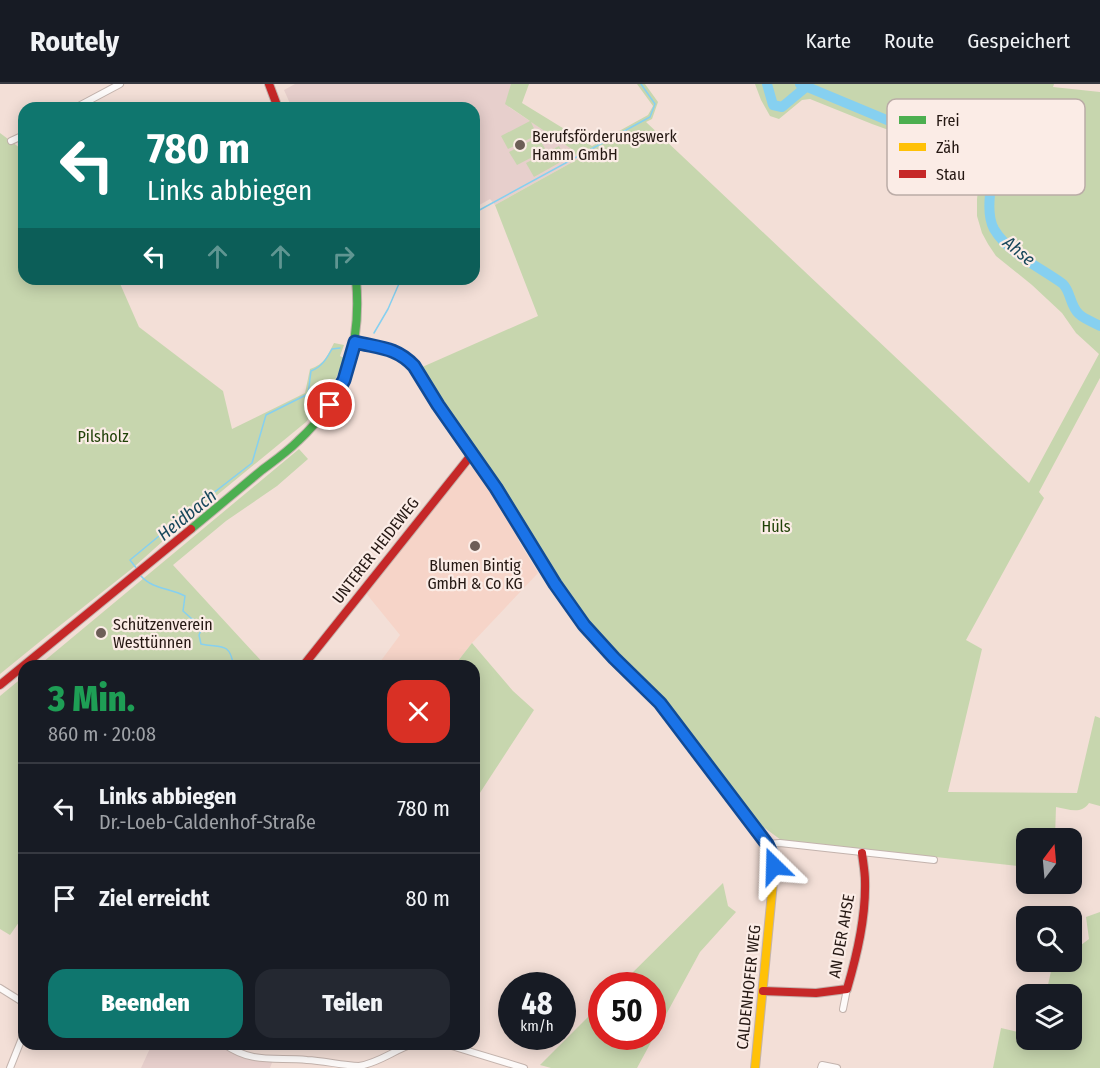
<!DOCTYPE html>
<html lang="de">
<meta charset="utf-8">
<style>
body{margin:0;font-family:"Fira Sans Condensed",sans-serif;background:#242831;color:#f1f3f6;height:100vh;display:flex;flex-direction:column;font-size:22px;white-space:nowrap}
*{box-sizing:border-box;margin:0}
p{font-size:20px;color:#9ea1a6}
.icon{flex:none;width:33px;height:33px;fill:none;stroke:currentColor;stroke-width:2;stroke-linecap:round;stroke-linejoin:round}
.map{position:relative;flex:1;overflow:hidden}
.drawer{position:absolute;left:18px;top:576px;width:462px;height:390px;display:flex;flex-direction:column;background:#171b24;border-radius:18px;box-shadow:0 3px 15px #0003}
.drawer>*{flex:none}
.guide{position:absolute;left:18px;top:18px;width:462px;height:183px;border-radius:18px;box-shadow:0 3px 15px #0003;background:#0f766e;color:#fff;overflow:hidden}
.needle{width:39px;rotate:16deg}
.fabs{position:absolute;left:1016px;top:744px;display:grid;gap:12px}
.fabs a{display:grid;place-items:center;width:66px;height:66px;border-radius:12px;background:#171b24;box-shadow:0 3px 15px #0003;font-size:30px}
.speed{position:absolute;left:498px;top:888px;display:flex;gap:12px;font-size:30px;font-weight:700;text-align:center}
.speed>*{display:grid;place-content:center;width:78px;height:78px;border-radius:50%;background:#171b24;box-shadow:0 3px 15px #0003;line-height:1}
.speed small{font-size:15px;font-weight:400}
.speed .limit{border:9px solid #d22;background:#fff;color:#111}
.pin{position:absolute;display:grid;place-items:center;width:51px;height:51px;color:#fff;margin:-26px;border:3px solid #fff;border-radius:50%;box-shadow:0 2px 6px #0007}
.me{position:absolute;width:66px;margin:-33px;rotate:338deg;stroke-linejoin:round;filter:drop-shadow(0 0 4px #0008)}
.turn{display:flex;align-items:center;gap:21px;height:126px;padding:0 30px;font-size:27px}
.turn .icon{width:78px;height:78px;stroke-width:2.5}
.turn b{display:block;font-size:42px;line-height:51px}
.lanes{display:flex;align-items:center;height:57px;padding:0 30px;background:#0003;justify-content:center;gap:30px;direction:ltr}
.lanes .off{opacity:.35}
.round{display:grid;place-items:center;flex:none;width:63px;height:63px;border-radius:18px;background:#242831}
.summary{display:flex;align-items:center;justify-content:space-between;height:102px;padding:0 30px}
h1{font-size:36px;font-weight:800;line-height:45px;color:#1e9e55}
.action{display:flex;gap:12px;margin-top:auto;padding:12px 30px}
.action a{flex:1;height:69px;border-radius:18px;background:#0f766e;color:#fff;font-size:24px;font-weight:800;line-height:69px;text-align:center}
.action a+a{background:#242831;color:#f1f3f6}
ul{padding:0;list-style:none}
li{display:flex;align-items:center;gap:18px;height:90px;padding:0 30px;border-top:2px solid #363941}
li div{flex:1}
li b{display:block;font-size:22px}
li em{font-style:normal}
header{display:flex;align-items:center;gap:36px;box-sizing:border-box;height:84px;padding:0 30px;background:#171b24;border-bottom:2px solid #363941}
header strong{font-size:28px}
nav{display:flex;gap:33px;margin-inline-start:auto;font-size:21px}
.map>svg:first-child{display:block}
</style>
<header>
<strong>Routely</strong>
<nav><a>Karte</a><a>Route</a><a>Gespeichert</a></nav>
</header>
<div class="map">
<svg width="1100" height="984" viewBox="0 0 1100 984">
<rect width="100%" height="100%" fill="#f3dfd7"/>
<polygon fill="#f6d4c8" points="470,382 474,384 499,418 518,451 518,456 538,489 472,559 454,582 377,582 400,551 365,508 465,384"/>
<g fill="#e7cfcc">
<polygon points="295,0 517,0 509,23 573,66 578,75 495,121 490,115 474,124 474,24 292,24 284,6"/>
<polygon points="152,960 221,960 239,972 273,976 270,984 141,984"/>
</g>
<g fill="#c7d6ae">
<path d="M511,0H529L522,19L592,62L648,31L653,22L637,0H645L658,18L652,35L646,38L1029,399L1099,270L1076,249L1062,229L1032,201L996,172L988,160L982,149L977,132V115L983,61L979,50L969,43L958,40L897,49L872,40L810,15L802,16L779,35L770,32L761,16L755,0H1054L1053,3L1100,8V294L1039,408L1044,414L966,556L982,565L948,708L1077,709L1095,632L1100,634V722L1089,719C1081,731 1068,725 1056,723L1055,754H1026V783L781,756L755,737L676,634L587,539L558,500L476,366L420,284L538,232L495,121L578,75L573,66L531,38L537,51L508,65L501,52L530,37L505,20Z"/>
<path d="M0,49L24,67V195H118L139,243L223,307L232,345L305,309L310,285C325,280 327,272 334,259L344,261L340,272L344,274C335,301 324,317 306,338L183,439L134,483L48,551L0,590Z"/>
<polygon points="538,53 546,66 517,81 509,68"/>
<polygon points="559,62 566,75 534,93 526,79"/>
<polygon points="299,365 308,375 277,402 226,437 173,481 266,582 45,582 43,578"/>
<polygon points="472,559 513,607 534,626 474,718 474,582 454,582"/>
<polygon points="23,593 24,831 10,851 0,845 0,612"/>
<polygon points="723,799 728,822 736,828 700,868 637,984 551,984 540,981 601,920 602,952 652,952 652,902 620,901"/>
<polygon points="1100,828 1100,984 993,984 1001,944 1026,950 1026,956 1071,956 1071,910 1046,910 1053,878 1071,878 1071,863 1077,864 1089,855 1086,833"/>
</g>
<g fill="none" stroke-linecap="round" stroke-linejoin="round">
<g stroke="#86d0f0" stroke-width="1.5">
<polyline points="474,129 650,33 655,20 641,0"/>
<polyline points="374,249 388,225 401,195"/>
<path d="M137,485L130,476L176,438L252,379L266,331L308,310L311,287C322,283 327,274 332,265L340,264"/>
<path d="M141,492C152,505 170,504 185,512L183,527L192,535L198,537L202,544L199,551L201,560C220,564 230,558 233,580"/>
</g>
<g stroke="#86d0f0" stroke-width="10">
<polyline points="767,0 773,21 782,23 806,3"/>
<path d="M800,0L894,39L902,40C918,38 952,28 966,31C1020,40 976,112 994,145C1008,169 1041,184 1063,200C1071,208 1070,222 1079,230C1084,235 1093,238 1100,242"/>
</g>
<g stroke="#c3b3ad" stroke-width="8">
<g id="street">
<polyline points="75,24 120,0"/>
<polyline points="11,57 24,51"/>
<polyline points="767,760 780,759 934,776"/>
<polyline points="0,904 24,919"/>
<polyline points="843,925 847,905"/>
<path d="M224,960C252,980 275,973 307,976C324,977 341,981 359,982C379,979 394,966 413,960"/>
<polyline points="445,960 524,984"/>
<polyline points="10,984 24,949"/>
<polyline points="821,984 822,981 837,984"/>
</g>
</g>
<g stroke="#c3b3ad" stroke-width="10">
<g id="fast">
<polyline points="355,258 396,267 414,282 438,321 496,404 555,500 584,541 608,567"/>
<path d="M191,445C215,425 238,406 262,386C274,377 287,368 298,357C346,313 362,259 356,195"/>
</g>
</g>
<g stroke="#c3b3ad" stroke-width="10">
<polyline id="slow" points="755,984 774,788"/>
</g>
<g stroke="#c3b3ad" stroke-width="10">
<g id="jam">
<polyline points="269,0 278,24"/>
<polyline points="608,567 660,619 770,765 774,788"/>
<polyline points="303,582 472,370"/>
<polyline points="0,601 191,445"/>
<path d="M763,907L816,909L847,905C857,871 866,834 865,797C865,788 863,778 862,769"/>
</g>
</g>
<use href="#street" stroke="#fdfaf9" stroke-width="6"/>
<use href="#fast" stroke="#4caf50" stroke-width="8"/>
<use href="#slow" stroke="#ffc107" stroke-width="8"/>
<use href="#jam" stroke="#c62828" stroke-width="8"/>
</g>
<g fill="none" stroke-linecap="round" stroke-linejoin="round">
<g stroke="#114b97" stroke-width="15">
<path id="route" d="M330,321L344,296L355,258C379,264 396,263 414,282L438,321L496,404L555,500L584,541L614,574L660,619L767,760L773,773L774,782"/>
</g>
<use href="#route" stroke="#1a73e8" stroke-width="10"/>
</g>
<g fill="#6d5e58" stroke="#fbece6" stroke-width="2">
<circle cx="520" cy="61" r="6"/>
<circle cx="475" cy="462" r="6"/>
<circle cx="101" cy="549" r="6"/>
</g>
<g text-anchor="middle" stroke-width="4.5" stroke-linejoin="round" paint-order="stroke">
<g font-size="16" fill="#251813" stroke="#fbece6" text-anchor="start">
<text x="532" y="58">Berufsförderungswerk<tspan x="532" dy="18">Hamm GmbH</tspan></text>
<text x="475" y="487" text-anchor="middle">Blumen Bintig<tspan x="475" dy="18">GmbH &amp; Co KG</tspan></text>
<text x="113" y="546">Schützenverein<tspan x="113" dy="18">Westtünnen</tspan></text>
</g>
<g font-size="16" fill="#204107" stroke="#fbece6">
<text x="103" y="358">Pilsholz</text>
<text x="776" y="448">Hüls</text>
</g>
<g font-size="16" fill="#251813" stroke="#fbece6">
<text transform="translate(375 466) rotate(-52)" y="6">UNTERER HEIDEWEG</text>
<text transform="translate(841 852) rotate(-80)" y="6">AN DER AHSE</text>
<text transform="translate(748 903) rotate(-84)" y="6">CALDENHOFER WEG</text>
</g>
<g font-size="18" font-style="italic" fill="#17475b" stroke="#fbece6">
<text transform="translate(1019 167) rotate(40)" y="6">Ahse</text>
<text transform="translate(187 431) rotate(-39)" y="6">Heidbach</text>
</g>
</g>
<rect x="887" y="15" width="198" height="96" rx="9" fill="#fbece6" stroke="#bbaca7" stroke-width="1.5"/>
<rect x="899" y="32" width="27" height="8" fill="#4caf50"/>
<rect x="899" y="59" width="27" height="8" fill="#ffc107"/>
<rect x="899" y="86" width="27" height="8" fill="#c62828"/>
<g font-size="16" fill="#251813">
<text x="936" y="42">Frei</text>
<text x="936" y="69">Zäh</text>
<text x="936" y="96">Stau</text>
</g>
</svg>
<div class="fabs">
<a><svg class="needle" viewBox="-14 -14 28 28"><path d="M0-13l5 13h-10z" fill="#e53935"/><path d="M0 13l5-13h-10z" fill="#9ea1a6"/></svg></a>
<a><svg class="icon" aria-label="search" viewBox="0 0 24 24"><circle cx="10" cy="10" r="6"/><path d="M15 15l6 6"/></svg></a>
<a><svg class="icon" aria-label="layers" viewBox="0 0 24 24"><path d="M12 4l9 5-9 5-9-5zM3 14l9 5 9-5"/></svg></a>
</div>
<div class="speed"><div>48<small>km/h</small></div><div class="limit">50</div></div>
<div class="pin" style="left:330px;top:321px;background:#d93025"><svg class="icon" aria-label="arrive" viewBox="0 0 24 24"><path d="M6 21V4h12l-3 4 3 4H6"/></svg></div>
<svg class="me" style="left:774px;top:782px" viewBox="-20 -20 40 40"><path d="M0-17L14 15 0 8-14 15z" fill="#1a73e8" stroke="#fff" stroke-width="4"/></svg>
<div class="guide">
<div class="turn"><svg class="icon" aria-label="left" viewBox="0 0 24 24"><path d="M17 20v-9H6M10 6l-5 5 5 5"/></svg><div><b>780 m</b>Links abbiegen</div></div>
<div class="lanes"><svg class="icon" aria-label="left" viewBox="0 0 24 24"><path d="M17 20v-9H6M10 6l-5 5 5 5"/></svg><svg class="icon off" aria-label="ahead" viewBox="0 0 24 24"><path d="M12 20V5M6 11l6-6 6 6"/></svg><svg class="icon off" aria-label="ahead" viewBox="0 0 24 24"><path d="M12 20V5M6 11l6-6 6 6"/></svg><svg class="icon off" aria-label="right" viewBox="0 0 24 24"><path d="M7 20v-9h11M14 6l5 5-5 5"/></svg></div>
</div>
<section class="drawer">
<div class="summary"><div><h1>3 Min.</h1><p>860 m · 20:08</p></div><a class="round" style="background:#d93025;color:#fff"><svg class="icon" aria-label="close" viewBox="0 0 24 24"><path d="M6 6l12 12M18 6L6 18"/></svg></a></div>
<ul>
<li><svg class="icon" aria-label="left" viewBox="0 0 24 24"><path d="M17 20v-9H6M10 6l-5 5 5 5"/></svg><div><b>Links abbiegen</b><p>Dr.-Loeb-Caldenhof-Straße</p></div><em>780 m</em></li>
<li><svg class="icon" aria-label="arrive" viewBox="0 0 24 24"><path d="M6 21V4h12l-3 4 3 4H6"/></svg><div><b>Ziel erreicht</b></div><em>80 m</em></li>
</ul>
<div class="action"><a>Beenden</a><a>Teilen</a></div>
</section>
</div>
